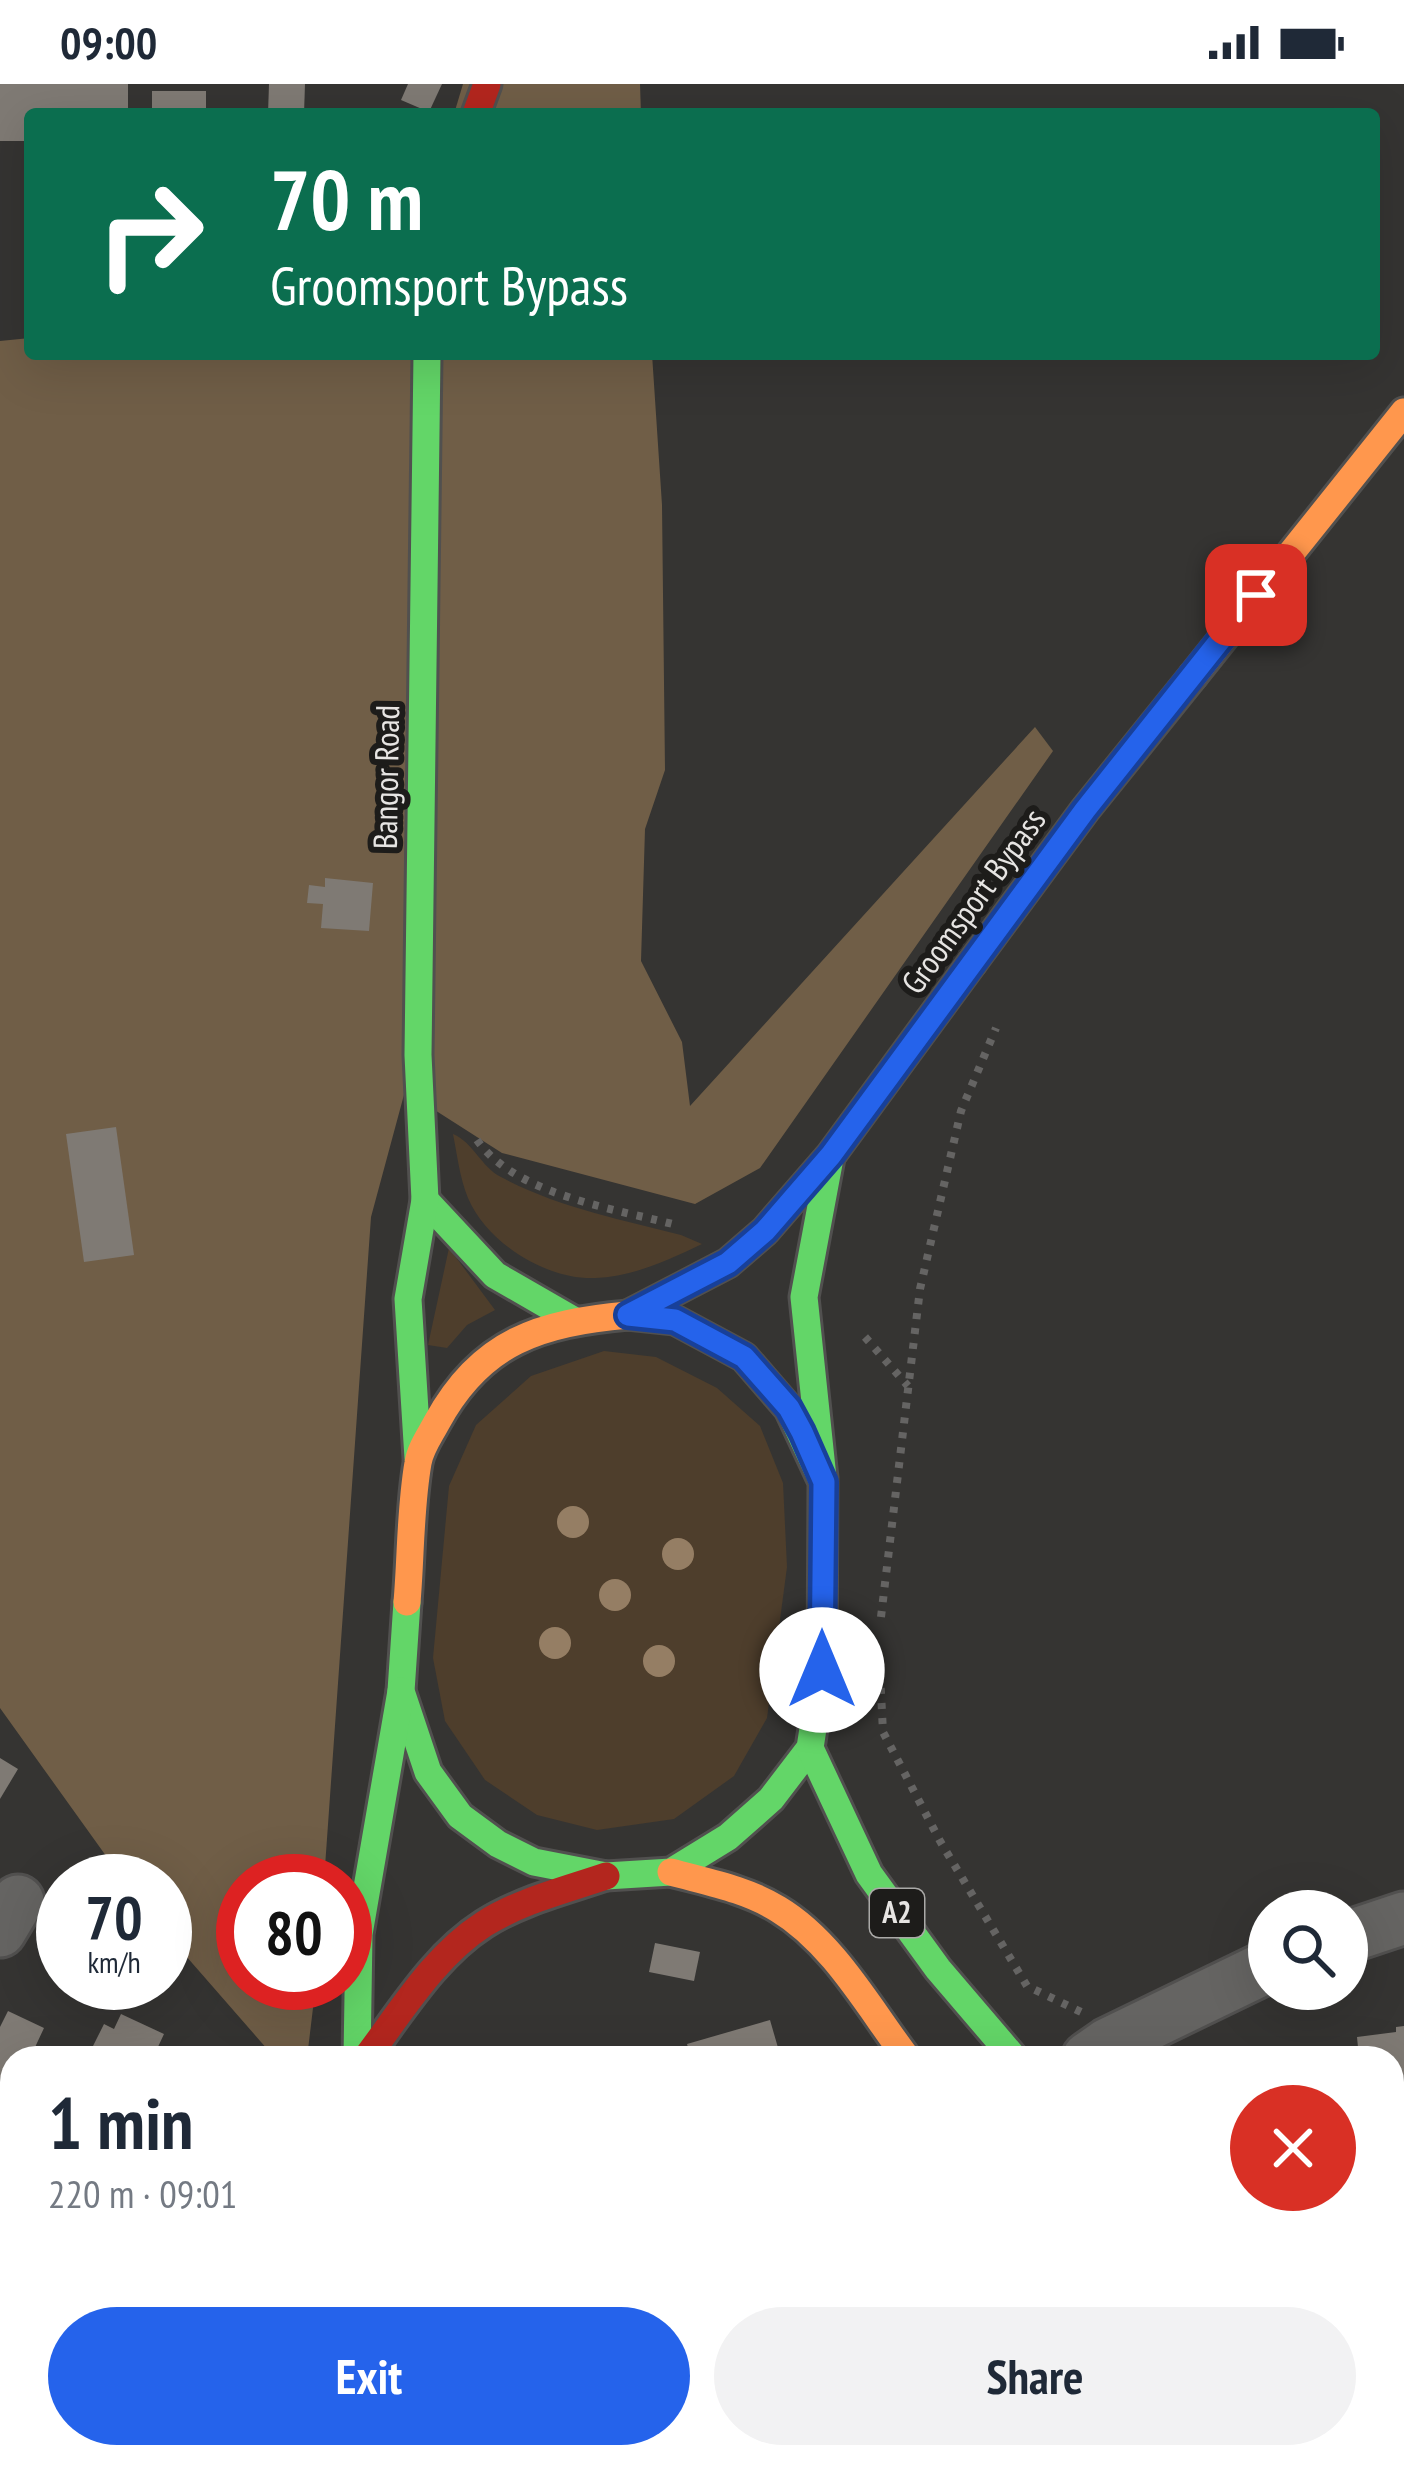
<!DOCTYPE html>
<meta charset="utf-8">
<style>
body{margin:0;font-family:"PT Sans Narrow",sans-serif;background:#f2f2f3;color:#1f2937;height:100vh;display:flex;flex-direction:column;font-size:45px;white-space:nowrap}
*{box-sizing:border-box;margin:0}
p{font-size:39px;color:#747a83}
.icon{flex:none;width:66px;height:66px;fill:none;stroke:currentColor;stroke-width:2;stroke-linecap:round;stroke-linejoin:round}
.map{position:relative;flex:1;overflow:hidden}
.drawer{position:absolute;left:0px;top:1962px;width:1404px;height:423px;display:flex;flex-direction:column;background:#fff;border-radius:36px 36px 0 0;box-shadow:0 12px 48px #0002}
.drawer>*{flex:none}
.guide{position:absolute;left:24px;top:24px;width:1356px;height:252px;border-radius:12px;box-shadow:0 12px 48px #0002;background:#0b6e4f;color:#fff;overflow:hidden}
.controls{position:absolute;left:1248px;top:1806px;display:grid;gap:24px}
.controls a{display:grid;place-items:center;width:120px;height:120px;border-radius:50%;background:#fff;box-shadow:0 12px 48px #0002;font-size:60px}
.speed{position:absolute;left:36px;top:1770px;display:flex;gap:24px;font-size:60px;font-weight:700;text-align:center}
.speed>*{display:grid;place-content:center;width:156px;height:156px;border-radius:50%;background:#fff;box-shadow:0 12px 48px #0002;line-height:1}
.speed small{font-size:30px;font-weight:400}
.speed .limit{border:18px solid #d22;background:#fff;color:#111}
.pin{position:absolute;display:grid;place-items:center;width:102px;height:102px;color:#fff;margin:-51px;border-radius:24px;box-shadow:0 6px 18px #0006}
.me{position:absolute;width:132px;margin:-66px;rotate:0deg;stroke-linejoin:round;filter:drop-shadow(0 0 9px #0008)}
.turn{display:flex;align-items:center;gap:42px;height:252px;padding:0 48px;font-size:54px}
.turn .icon{width:156px;height:156px;stroke-width:2.5}
.turn b{display:block;font-size:84px;line-height:102px}
.round{display:grid;place-items:center;flex:none;width:126px;height:126px;border-radius:63px;background:#f2f2f3}
.head{display:flex;align-items:center;justify-content:space-between;height:204px;padding:0 48px}
h1{font-size:72px;font-weight:800;line-height:90px}
.action{display:flex;gap:24px;margin-top:auto;padding:24px 48px}
.action a{flex:1;height:138px;border-radius:72px;background:#2563eb;color:#fff;font-size:48px;font-weight:800;line-height:138px;text-align:center}
.action a+a{background:#f2f2f3;color:#1f2937}
.status{display:flex;justify-content:space-between;align-items:center;height:84px;padding:0 60px;background:#fff;direction:ltr}
.status svg{height:33px;fill:currentColor}
.map>svg:first-child{display:block}
</style>
<div class="status"><b>09:00</b><svg viewBox="0 0 49 12"><path d="M0 12V9h3v3zM5 12V6h3v6zM10 12V3h3v9zM15 12V0h3v12zM26 1h20v11H26zM47 4h2v5h-2z"/></svg></div>
<div class="map">
<svg width="1404" height="2384" viewBox="0 0 1404 2384">
<rect width="100%" height="100%" fill="#353432"/>
<g fill="#4e3e2c">
<path d="M453,1050C474,1059 481,1083 501,1093C557,1123 620,1135 681,1151L702,1160C668,1176 633,1193 595,1194C546,1196 487,1159 468,1114C460,1095 457,1070 453,1050Z"/>
<polygon points="449,1164 495,1226 467,1241 447,1264 428,1261"/>
<polygon points="604,1267 656,1273 717,1304 760,1342 783,1399 787,1483 767,1634 734,1692 674,1735 597,1746 537,1731 485,1696 445,1637 433,1574 449,1402 476,1341 531,1292"/>
</g>
<g fill="#705e47">
<polygon points="463,0 640,0 641,30 454,30"/>
<polygon points="30,254 30,270 652,270 662,421 665,686 645,745 641,877 682,958 690,1022 1035,643 1053,667 760,1084 695,1120 502,1069 405,1007 371,1133 324,1797 243,1797 243,1899 316,1899 307,1974 275,1974 165,1848 165,1797 124,1797 0,1624 0,257"/>
</g>
<g fill="#7f7a74">
<polygon points="0,0 128,0 128,30 30,30 30,57 0,57"/>
<polygon points="269,0 305,0 304,30 268,30"/>
<polygon points="408,0 442,0 429,28 401,16"/>
<rect x="152" y="7" width="54" height="23"/>
<polygon points="325,794 373,799 369,847 321,844 323,820 307,819 309,801 325,803"/>
<polygon points="116,1043 134,1171 84,1178 66,1050"/>
<polygon points="0,1674 18,1685 0,1715"/>
<polygon points="655,1859 700,1868 694,1897 649,1888"/>
<polygon points="8,1927 44,1944 30,1974 12,1974 9,2018 0,2014 0,1943"/>
<polygon points="121,1930 164,1950 157,1965 174,1974 87,1974 104,1940 114,1945"/>
<polygon points="770,1936 781,1974 691,1974 687,1960"/>
<polygon points="1404,1942 1404,2024 1392,2026 1392,1974 1359,1974 1357,1953 1396,1948 1396,1943"/>
<polygon points="1404,2049 1404,2089 1392,2091 1392,2050"/>
<polygon points="0,2138 12,2144 12,2216 0,2210"/>
<polygon points="11,2373 48,2373 72,2384 6,2384"/>
<polygon points="322,2373 368,2373 364,2381 371,2384 317,2384"/>
<polygon points="907,2373 947,2373 956,2384 893,2384"/>
</g>
<g fill="none" stroke-linecap="round" stroke-linejoin="round">
<g stroke="#51504f" stroke-width="57">
<g id="street">
<polyline points="0,1847 18,1817"/>
<polyline points="1347,1853 1404,1834"/>
<polyline points="1088,1974 1108,1960 1269,1882"/>
<polyline points="0,2082 12,2087"/>
<polyline points="1042,2373 1050,2384"/>
</g>
</g>
<g stroke="#51504f" stroke-width="33">
<g id="fast">
<polyline points="425,1116 495,1191 573,1236"/>
<polyline points="418,1374 408,1215 425,1116 418,971 427,270"/>
<polyline points="823,1394 804,1213 830,1074"/>
<polyline points="407,1518 401,1607 428,1688 460,1732 498,1760 534,1778 606,1792 671,1788 728,1753 771,1715 810,1664 822,1586 823,1398 789,1325 744,1273 675,1236 628,1231"/>
<polyline points="810,1664 869,1790 938,1885 1014,1974"/>
<polyline points="357,1974 359,1850 401,1607"/>
<polyline points="1221,2373 1229,2384"/>
<polyline points="1312,2373 1320,2384"/>
<polyline points="201,2384 206,2373"/>
</g>
</g>
<g stroke="#51504f" stroke-width="33">
<g id="slow">
<polyline points="1193,592 1404,328"/>
<polyline points="628,1231 728,1179 765,1147 831,1071 972,879"/>
<path d="M407,1518C411,1472 410,1425 418,1379C420,1365 430,1351 437,1338C481,1257 540,1239 628,1231"/>
<path d="M671,1788C707,1798 746,1805 778,1825C833,1858 869,1924 907,1974"/>
</g>
</g>
<g stroke="#51504f" stroke-width="33">
<g id="jam">
<polyline points="476,30 487,0"/>
<polyline points="972,879 1085,726 1193,592"/>
<path d="M366,1974C401,1928 434,1872 484,1840C520,1817 565,1806 606,1792"/>
</g>
</g>
<g stroke="#656463" stroke-width="8" stroke-dasharray="6 9" stroke-linecap="butt">
<path d="M477,1056C516,1112 618,1125 680,1142"/>
<polyline points="865,1253 908,1302"/>
<polyline points="881,1533 920,1205 961,1027 996,944"/>
<polyline points="880,1589 883,1648 940,1757 1027,1902 1081,1928"/>
</g>
<use href="#street" stroke="#656462" stroke-width="51"/>
<use href="#fast" stroke="#63d668" stroke-width="27"/>
<use href="#slow" stroke="#ff974d" stroke-width="27"/>
<use href="#jam" stroke="#b3261e" stroke-width="27"/>
</g>
<g fill="#957e64">
<circle cx="573" cy="1438" r="16"/>
<circle cx="678" cy="1470" r="16"/>
<circle cx="615" cy="1511" r="16"/>
<circle cx="555" cy="1559" r="16"/>
<circle cx="659" cy="1577" r="16"/>
</g>
<g fill="none" stroke-linecap="round" stroke-linejoin="round">
<g stroke="#184099" stroke-width="30">
<polyline id="route" points="822,1586 824,1398 802,1348 789,1324 744,1273 675,1236 628,1231 728,1179 765,1147 831,1071 1085,726 1256,511"/>
</g>
<use href="#route" stroke="#2563eb" stroke-width="21"/>
</g>
<g text-anchor="middle" stroke-width="12" stroke-linejoin="round" paint-order="stroke">
<rect fill="#1d1c1a" stroke="#aaa9a7" stroke-width="3" x="870" y="1805" width="54" height="48" rx="9"/>
<g font-size="30" font-weight="bold" fill="#e7e5e3">
<text x="897" y="1839">A2</text>
</g>
<g font-size="33" fill="#e7e5e3" stroke="#1d1c1a">
<text transform="translate(386 693) rotate(-89)" y="12">Bangor Road</text>
<text transform="translate(973 817) rotate(-54)" y="12">Groomsport Bypass</text>
</g>
</g>
</svg>
<div class="controls">
<a><svg class="icon" aria-label="search" viewBox="0 0 24 24"><circle cx="10" cy="10" r="6"/><path d="M15 15l6 6"/></svg></a>
</div>
<div class="speed"><div>70<small>km/h</small></div><div class="limit">80</div></div>
<div class="pin" style="left:1256px;top:511px;background:#d93025"><svg class="icon" aria-label="arrive" viewBox="0 0 24 24"><path d="M6 21V4h12l-3 4 3 4H6"/></svg></div>
<svg class="me" style="left:822px;top:1586px" viewBox="-20 -20 40 40"><circle r="19" fill="#fff"/><path d="M0-13L10 11 0 6-10 11z" fill="#2563eb"/></svg>
<div class="guide">
<div class="turn"><svg class="icon" aria-label="right" viewBox="0 0 24 24"><path d="M7 20v-9h11M14 6l5 5-5 5"/></svg><div><b>70 m</b>Groomsport Bypass</div></div>
</div>
<section class="drawer">
<div class="head"><div><h1>1 min</h1><p>220 m · 09:01</p></div><a class="round" style="background:#d93025;color:#fff"><svg class="icon" aria-label="close" viewBox="0 0 24 24"><path d="M6 6l12 12M18 6L6 18"/></svg></a></div>
<div class="action"><a>Exit</a><a>Share</a></div>
</section>
</div>
